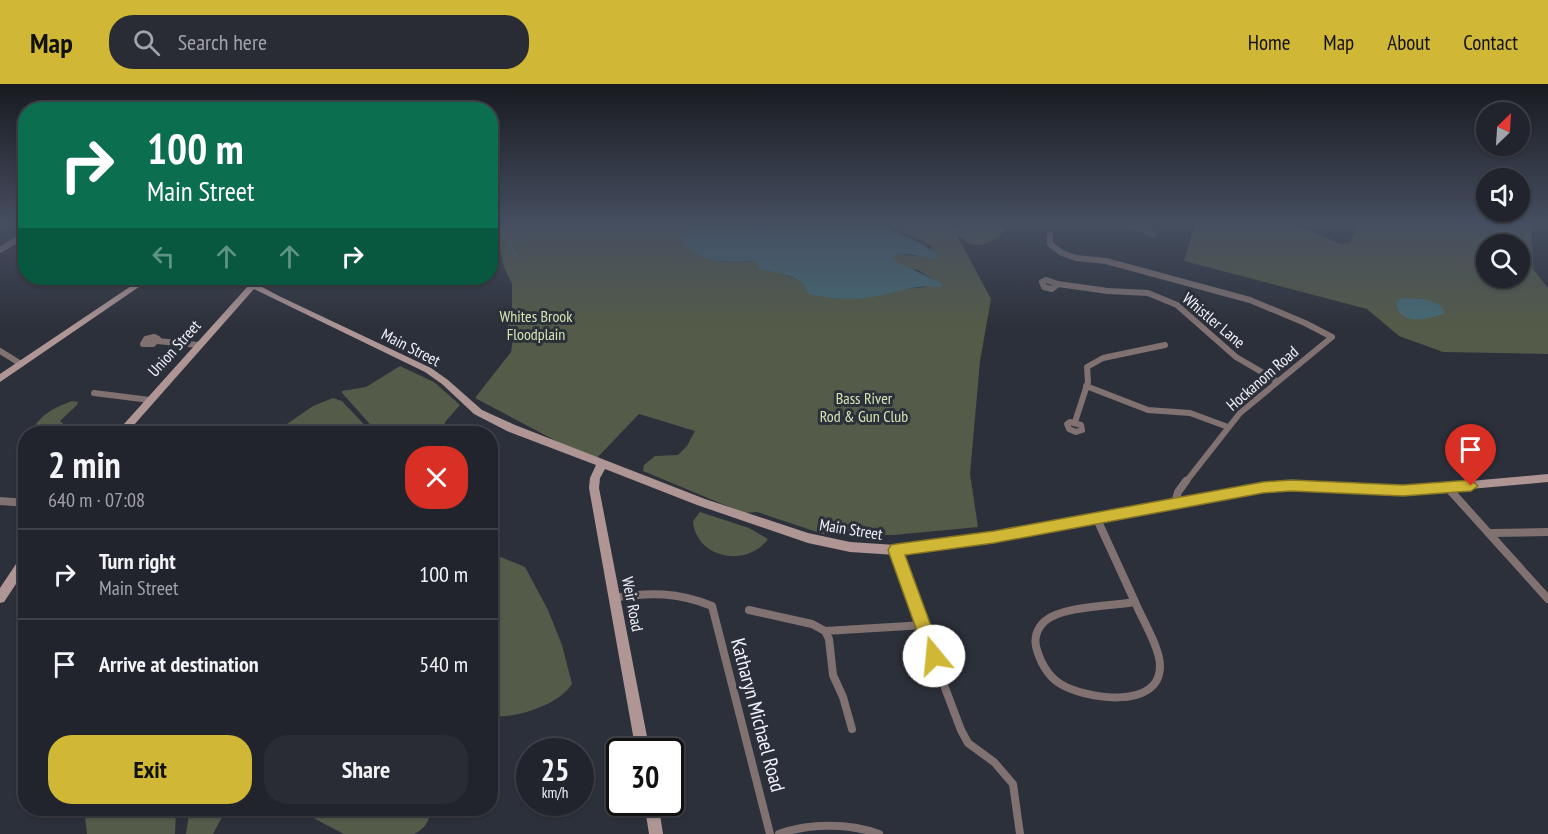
<!DOCTYPE html>
<meta charset="utf-8">
<style>
body{margin:0;font-family:"PT Sans Narrow",sans-serif;background:#292c34;color:#f1f3f6;height:100vh;display:flex;flex-direction:column;font-size:22px;white-space:nowrap}
*{box-sizing:border-box;margin:0}
p{font-size:20px;color:#a2a4a9}
.icon{flex:none;width:33px;height:33px;fill:none;stroke:currentColor;stroke-width:2;stroke-linecap:round;stroke-linejoin:round}
.map{position:relative;flex:1;overflow:hidden}
.drawer{position:absolute;left:18px;top:342px;width:480px;height:390px;display:flex;flex-direction:column;background:#21242c;border-radius:24px;box-shadow:0 2px 4px #0004,0 0 0 2px #3e4148}
.drawer>*{flex:none}
.banner{position:absolute;left:18px;top:18px;width:480px;height:183px;border-radius:24px;box-shadow:0 2px 4px #0004,0 0 0 2px #3e4148;background:#0b6e4f;color:#fff;overflow:hidden}
.needle{width:39px;rotate:25deg}
.tools{position:absolute;left:1476px;top:18px;display:grid;gap:12px}
.tools a{display:grid;place-items:center;width:54px;height:54px;border-radius:50%;background:#21242c;box-shadow:0 2px 4px #0004,0 0 0 2px #3e4148;font-size:30px}
.speed{position:absolute;left:516px;top:654px;display:flex;gap:12px;font-size:30px;font-weight:700;text-align:center}
.speed>*{display:grid;place-content:center;width:78px;height:78px;border-radius:50%;background:#21242c;box-shadow:0 2px 4px #0004,0 0 0 2px #3e4148;line-height:1}
.speed small{font-size:15px;font-weight:400}
.speed .limit{border:3px solid #111;border-radius:9px;background:#fff;color:#111}
.pin{position:absolute;display:grid;place-items:center;width:51px;height:51px;color:#fff;margin:-62px -26px;border-radius:50% 50% 50% 0;rotate:-45deg;box-shadow:0 0 6px #0007}
.pin .icon{rotate:45deg}
.me{position:absolute;width:66px;margin:-33px;rotate:343deg;stroke-linejoin:round;filter:drop-shadow(0 0 4px #0008)}
.turn{display:flex;align-items:center;gap:21px;height:126px;padding:0 30px;font-size:27px}
.turn .icon{width:78px;height:78px;stroke-width:2.5}
.turn b{display:block;font-size:42px;line-height:51px}
.lanes{display:flex;align-items:center;height:57px;padding:0 30px;background:#0003;justify-content:center;gap:30px;direction:ltr}
.lanes .off{opacity:.35}
.round{display:grid;place-items:center;flex:none;width:63px;height:63px;border-radius:24px;background:#292c34}
.summary{display:flex;align-items:center;justify-content:space-between;height:102px;padding:0 30px}
h1{font-size:36px;font-weight:700;line-height:45px}
.primary-button{display:flex;gap:12px;margin-top:auto;padding:12px 30px}
.primary-button a{flex:1;height:69px;border-radius:24px;background:#d0b736;color:#111;font-size:24px;font-weight:700;line-height:69px;text-align:center}
.primary-button a+a{background:#292c34;color:#f1f3f6}
ul{padding:0;list-style:none}
li{display:flex;align-items:center;gap:18px;height:90px;padding:0 30px;border-top:2px solid #3e4148}
li div{flex:1}
li b{display:block;font-size:22px}
li em{font-style:normal}
header{display:flex;align-items:center;gap:36px;box-sizing:border-box;height:84px;padding:0 30px;background:#d0b736;color:#111}
header strong{font-size:28px}
nav{display:flex;gap:33px;margin-inline-start:auto;font-size:21px}
.search{width:420px;height:54px;background:#292c34;display:flex;align-items:center;gap:15px;box-sizing:border-box;padding:0 21px;border-radius:24px;color:#a2a4a9;font-size:22px}
.map>svg:first-child{display:block}
</style>
<header>
<strong>Map</strong>
<div class="search"><svg class="icon" aria-label="search" viewBox="0 0 24 24"><circle cx="10" cy="10" r="6"/><path d="M15 15l6 6"/></svg>Search here</div>
<nav><a>Home</a><a>Map</a><a>About</a><a>Contact</a></nav>
</header>
<div class="map">
<svg width="1548" height="750" viewBox="0 0 1548 750">
<rect width="100%" height="100%" fill="#2c303a"/>
<g fill="#545b48" fill-rule="evenodd">
<path d="M494,139H667L686,147L683,150V159C708,178 724,180 755,177L762,186L775,187L800,197L820,212L839,214L859,209L926,203L933,195L918,186L877,181L895,169L914,172L928,170L932,163L925,158L878,139H951L954,144L960,139H1001L1004,146C999,155 985,162 974,161C968,160 962,154 957,151L991,215L980,277L970,390L978,443L894,451L823,450L757,428L744,429L643,387L644,381L655,372L678,371L687,362L695,347L639,330L594,377L475,314L511,268L513,256L507,245L512,227V200L504,183Z"/>
<polygon points="1116,139 1152,139 1150,142 1157,151 1155,154"/>
<path d="M1195,139H1292L1341,160L1350,158L1358,139H1531L1533,185L1548,204V270L1443,268L1399,252L1367,225L1184,177ZM1486,160H1520V194H1486Z"/>
<polygon points="400,282 434,298 460,321 445,338 444,346 447,349 378,349 342,309 342,307 366,303"/>
<polygon points="333,314 342,317 372,349 274,349 313,322"/>
<path d="M72,317L78,318L77,321L60,337L66,342C58,353 43,350 30,349C40,331 53,324 72,317Z"/>
<path d="M700,428L749,444L768,455C747,484 696,475 693,437Z"/>
<path d="M491,455L498,472L525,483L548,526L562,561L572,600C559,621 515,635 491,632Z"/>
<polygon points="199,724 238,724 238,725 221,735 213,750 186,750 189,730"/>
<polygon points="84,725 176,725 175,750 87,750"/>
<path d="M296,725L431,724V725C430,736 425,745 414,750H344Z"/>
</g>
<g fill="#466a74">
<path d="M667,139H877L924,161L938,171L936,175C923,175 902,164 891,175L943,200L942,203C920,200 904,206 882,211C858,217 832,215 808,210C807,210 805,201 804,201C799,193 771,186 761,186L755,177C729,179 694,180 680,153L686,147Z"/>
<path d="M1401,214C1416,215 1439,213 1445,229C1429,236 1399,242 1396,219Z"/>
</g>
<g fill="none" stroke-linecap="round" stroke-linejoin="round">
<path stroke="#466a74" stroke-width="2" d="M504,139V142C512,144 515,149 516,157L509,161L518,175"/>
<g stroke="#817171" stroke-width="6">
<polyline points="1050,151 1050,160 1062,169 1076,174 1106,177 1250,216 1305,239 1332,253 1240,329 1185,399"/>
<polyline points="0,166 26,150"/>
<polyline points="437,194 436,199 443,200 453,194"/>
<polygon points="1046,196 1058,200 1052,205 1044,203 1042,198"/>
<polyline points="1058,200 1108,207 1148,209 1177,221 1236,273 1277,297"/>
<polygon points="154,253 158,255 153,260 143,260 146,255"/>
<polyline points="157,257 199,261"/>
<polyline points="0,267 21,280"/>
<polyline points="1086,302 1148,326 1190,329 1228,343"/>
<polyline points="94,309 150,316"/>
<polygon points="1070,338 1081,341 1082,346 1076,348 1069,345 1067,340"/>
<polyline points="1075,338 1088,298 1087,283 1103,274 1165,261"/>
</g>
<g stroke="#817171" stroke-width="8">
<polyline points="1448,404 1548,515"/>
<polyline points="0,417 26,419"/>
<polyline points="1175,419 1178,408 1186,397"/>
<polyline points="1096,433 1135,518"/>
<polyline points="1490,449 1548,448"/>
<polyline points="896,466 925,541 939,588 961,646 968,659 994,678 1013,700 1020,750"/>
<path d="M613,514C649,508 678,508 712,522L770,750"/>
<path d="M1135,518C1142,535 1160,564 1160,582C1160,627 1083,615 1059,599C1047,591 1041,579 1037,566C1033,555 1037,544 1045,537C1062,522 1112,522 1135,518Z"/>
<polyline points="749,526 812,540 825,547 925,541"/>
<polyline points="825,547 829,555 833,591 843,613 852,645"/>
<path d="M779,750C809,739 849,739 879,750"/>
</g>
<g fill="#af9695" fill-rule="evenodd">
<polygon points="143,194 152,194 0,298 0,290"/>
<polygon points="236,194 245,194 279,212 431,284 448,296 482,326 515,341 705,415 808,449 850,458 896,461 951,455 1263,399 1291,398 1403,403 1548,390 1548,398 1403,411 1291,406 1263,407 951,465 896,471 850,468 808,459 697,421 605,385 600,394 599,404 650,668 636,668 589,404 590,394 596,381 507,347 474,330 442,300 425,288 254,205 126,350 115,350 248,202"/>
<polygon points="26,469 26,485 4,518 0,519 0,504 22,471"/>
<polygon points="644,718 658,718 663,750 649,750"/>
</g>
</g>
<linearGradient id="sky" x2="0" y2="1"><stop stop-color="#181a20"/><stop offset="0.57" stop-color="#454e60"/><stop offset="1" stop-color="#454e60" stop-opacity="0"/></linearGradient>
<rect width="1548" height="244" fill="url(#sky)"/>
<polygon fill="#d0b736" stroke="#877723" stroke-width="1.5" points="1291,396 1403,401 1471,396 1478,402 1471,407 1403,412 1291,407 1263,409 994,459 905,471 942,572 940,577 934,579 928,577 926,572 888,466 891,461 896,460 994,447 1263,398"/>
<g text-anchor="middle" stroke-width="6" stroke-linejoin="round" paint-order="stroke">
<g font-size="16" fill="#d4e7b1" stroke="#2c303a">
<text x="536" y="238">Whites Brook<tspan x="536" dy="18">Floodplain</tspan></text>
<text x="864" y="320">Bass River<tspan x="864" dy="18">Rod &amp; Gun Club</tspan></text>
</g>
<g font-size="16" fill="#f2f5fb" stroke="#2c303a">
<text transform="translate(1214 236) rotate(40)" y="6">Whistler Lane</text>
<text transform="translate(411 263) rotate(27)" y="6">Main Street</text>
<text transform="translate(174 264) rotate(-48)" y="6">Union Street</text>
<text transform="translate(1262 294) rotate(-41)" y="6">Hockanom Road</text>
<text transform="translate(851 445) rotate(9)" y="6">Main Street</text>
<text transform="translate(633 520) rotate(79)" y="6">Weir Road</text>
</g>
<g font-size="20" fill="#f2f5fb" stroke="#2c303a">
<text transform="translate(758 631) rotate(75)" y="7">Katharyn Michael Road</text>
</g>
</g>
</svg>
<div class="tools">
<a><svg class="needle" viewBox="-14 -14 28 28"><path d="M0-13l5 13h-10z" fill="#e53935"/><path d="M0 13l5-13h-10z" fill="#a2a4a9"/></svg></a>
<a><svg class="icon" aria-label="sound" viewBox="0 0 24 24"><path d="M4 9h4l5-4v14l-5-4H4zM17 9q2 3 0 6"/></svg></a>
<a><svg class="icon" aria-label="search" viewBox="0 0 24 24"><circle cx="10" cy="10" r="6"/><path d="M15 15l6 6"/></svg></a>
</div>
<div class="speed"><div>25<small>km/h</small></div><div class="limit">30</div></div>
<div class="pin" style="left:1471px;top:402px;background:#d93025"><svg class="icon" aria-label="arrive" viewBox="0 0 24 24"><path d="M6 21V4h12l-3 4 3 4H6"/></svg></div>
<svg class="me" style="left:934px;top:572px" viewBox="-20 -20 40 40"><circle r="19" fill="#fff"/><path d="M0-13L10 11 0 6-10 11z" fill="#d0b736"/></svg>
<div class="banner">
<div class="turn"><svg class="icon" aria-label="right" viewBox="0 0 24 24"><path d="M7 20v-9h11M14 6l5 5-5 5"/></svg><div><b>100 m</b>Main Street</div></div>
<div class="lanes"><svg class="icon off" aria-label="left" viewBox="0 0 24 24"><path d="M17 20v-9H6M10 6l-5 5 5 5"/></svg><svg class="icon off" aria-label="ahead" viewBox="0 0 24 24"><path d="M12 20V5M6 11l6-6 6 6"/></svg><svg class="icon off" aria-label="ahead" viewBox="0 0 24 24"><path d="M12 20V5M6 11l6-6 6 6"/></svg><svg class="icon" aria-label="right" viewBox="0 0 24 24"><path d="M7 20v-9h11M14 6l5 5-5 5"/></svg></div>
</div>
<section class="drawer">
<div class="summary"><div><h1>2 min</h1><p>640 m · 07:08</p></div><a class="round" style="background:#d93025;color:#fff"><svg class="icon" aria-label="close" viewBox="0 0 24 24"><path d="M6 6l12 12M18 6L6 18"/></svg></a></div>
<ul>
<li><svg class="icon" aria-label="right" viewBox="0 0 24 24"><path d="M7 20v-9h11M14 6l5 5-5 5"/></svg><div><b>Turn right</b><p>Main Street</p></div><em>100 m</em></li>
<li><svg class="icon" aria-label="arrive" viewBox="0 0 24 24"><path d="M6 21V4h12l-3 4 3 4H6"/></svg><div><b>Arrive at destination</b></div><em>540 m</em></li>
</ul>
<div class="primary-button"><a>Exit</a><a>Share</a></div>
</section>
</div>
